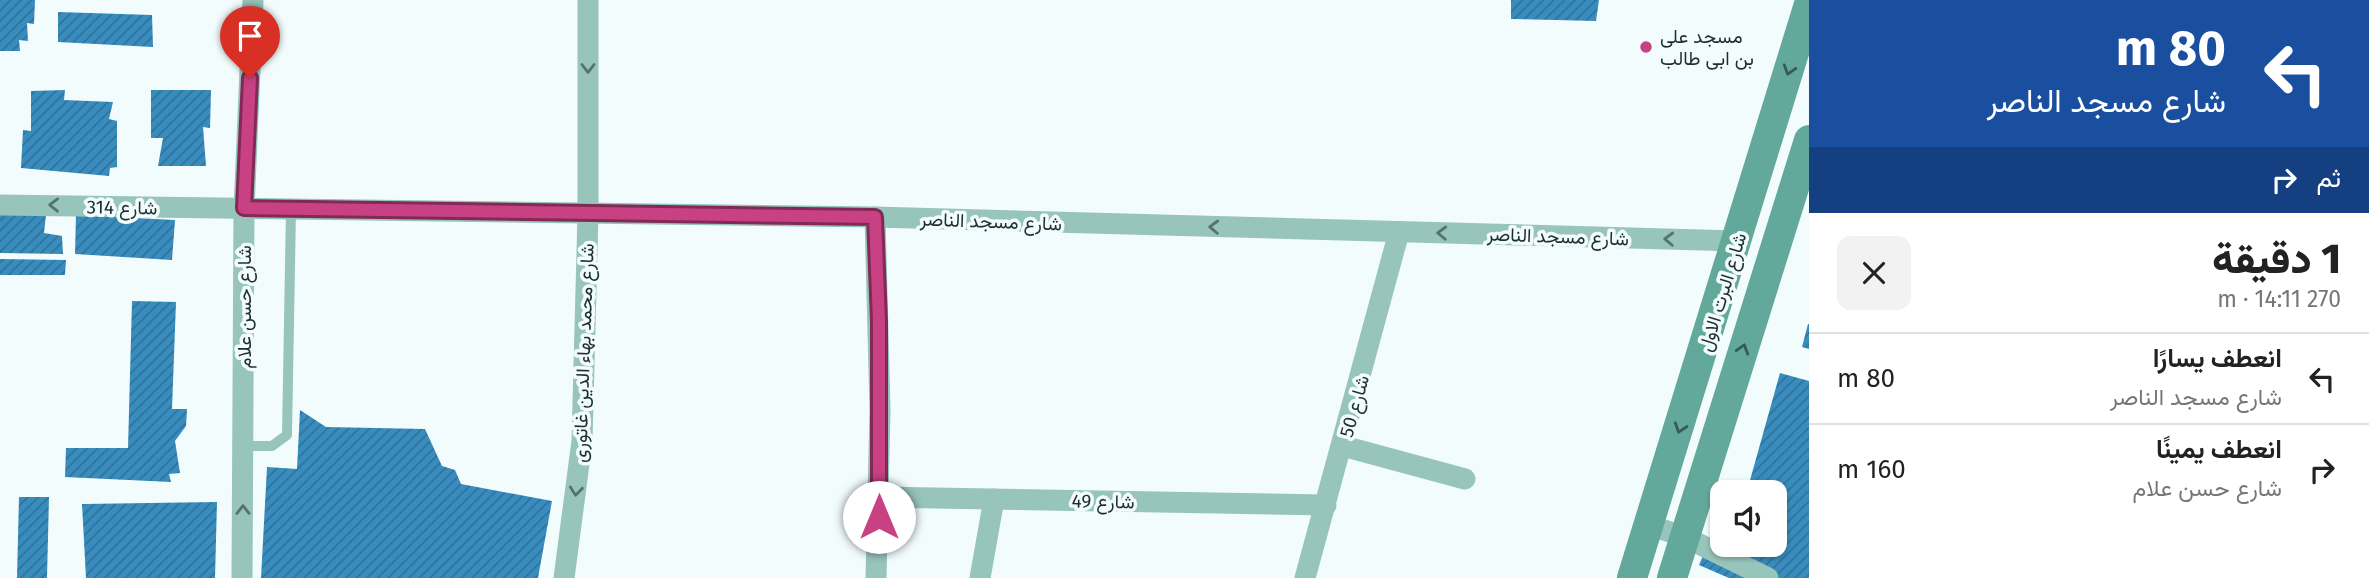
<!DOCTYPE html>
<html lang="ar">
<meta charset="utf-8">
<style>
body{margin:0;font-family:"Fira Sans",Vazirmatn,sans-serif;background:#f2f2f2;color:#222;direction:rtl;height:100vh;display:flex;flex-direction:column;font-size:26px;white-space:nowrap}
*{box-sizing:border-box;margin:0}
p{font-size:23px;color:#767676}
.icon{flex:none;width:38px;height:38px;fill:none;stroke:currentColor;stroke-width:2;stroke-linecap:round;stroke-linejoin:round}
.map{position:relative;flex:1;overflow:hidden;direction:ltr}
.side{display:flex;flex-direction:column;background:#fff;width:560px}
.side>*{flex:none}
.banner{background:#1a4fa0;color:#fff;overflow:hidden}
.fabs{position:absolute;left:1710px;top:480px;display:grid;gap:14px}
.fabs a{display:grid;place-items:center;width:77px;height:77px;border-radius:14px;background:#fff;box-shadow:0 2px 5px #0004;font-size:35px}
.pin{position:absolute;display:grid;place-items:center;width:60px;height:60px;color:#fff;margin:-72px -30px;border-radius:50% 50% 50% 0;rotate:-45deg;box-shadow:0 0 7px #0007}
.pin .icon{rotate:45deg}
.me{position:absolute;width:77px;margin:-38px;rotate:0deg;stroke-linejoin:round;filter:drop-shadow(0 0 5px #0008)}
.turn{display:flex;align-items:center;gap:24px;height:147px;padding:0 28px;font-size:32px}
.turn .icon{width:91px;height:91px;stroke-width:2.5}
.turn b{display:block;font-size:49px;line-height:60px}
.then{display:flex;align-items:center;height:66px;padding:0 28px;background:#0003;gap:14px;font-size:26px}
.round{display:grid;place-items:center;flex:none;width:74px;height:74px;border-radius:14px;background:#f2f2f2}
.head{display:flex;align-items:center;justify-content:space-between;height:119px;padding:0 28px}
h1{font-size:42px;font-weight:800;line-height:52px}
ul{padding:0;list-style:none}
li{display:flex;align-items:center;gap:21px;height:91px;padding:0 28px;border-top:2px solid #e0e0e0}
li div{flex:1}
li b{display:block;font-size:26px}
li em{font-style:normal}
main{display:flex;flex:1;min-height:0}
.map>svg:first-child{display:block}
</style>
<main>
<section class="side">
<div class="banner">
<div class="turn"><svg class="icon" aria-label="left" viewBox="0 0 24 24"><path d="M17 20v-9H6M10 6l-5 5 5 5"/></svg><div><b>80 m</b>شارع مسجد الناصر</div></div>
<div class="then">ثم<svg class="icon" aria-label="right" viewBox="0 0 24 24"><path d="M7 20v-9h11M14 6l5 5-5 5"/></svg></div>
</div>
<div class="head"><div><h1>1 دقيقة</h1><p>270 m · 14:11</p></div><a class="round"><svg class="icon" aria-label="close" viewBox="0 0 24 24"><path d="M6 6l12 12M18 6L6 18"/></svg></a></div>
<ul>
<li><svg class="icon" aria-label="left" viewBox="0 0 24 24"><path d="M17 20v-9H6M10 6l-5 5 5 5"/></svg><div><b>انعطف يسارًا</b><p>شارع مسجد الناصر</p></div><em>80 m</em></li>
<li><svg class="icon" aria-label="right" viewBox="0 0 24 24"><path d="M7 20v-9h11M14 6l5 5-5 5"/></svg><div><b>انعطف يمينًا</b><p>شارع حسن علام</p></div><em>160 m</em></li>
</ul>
</section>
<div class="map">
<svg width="1809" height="578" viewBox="0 0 1809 578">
<defs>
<pattern id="building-hatch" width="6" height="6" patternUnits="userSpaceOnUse" patternTransform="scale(1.75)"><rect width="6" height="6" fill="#398cbe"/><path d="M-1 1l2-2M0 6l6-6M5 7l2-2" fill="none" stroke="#2f739b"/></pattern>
</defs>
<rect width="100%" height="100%" fill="#f3fcfd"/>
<g fill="url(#building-hatch)">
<polygon points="0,0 35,0 34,24 27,23 28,41 19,40 20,51 0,51"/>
<polygon points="1511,0 1599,0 1596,21 1511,19"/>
<polygon points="58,12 152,15 153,47 58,42"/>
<polygon points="65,90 64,100 113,102 109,119 117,121 117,167 110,168 109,176 21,168 23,130 31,131 31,91"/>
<polygon points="151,90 211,90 210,128 203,127 206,166 158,166 163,138 151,138"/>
<polygon points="0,215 46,215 44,233 62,236 63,254 0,253"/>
<polygon points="76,215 175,220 172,260 75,254"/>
<polygon points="0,259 66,260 65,275 0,275"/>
<polygon points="132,301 176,302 172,409 187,409 186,426 175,441 180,473 169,474 171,482 65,477 66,448 128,448"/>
<polygon points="1808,324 1809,324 1809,349 1802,347"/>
<polygon points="1780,373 1809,381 1809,578 1729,578 1699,565 1722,512 1722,544 1774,544 1774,492 1730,492 1733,485 1747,491"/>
<polygon points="300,410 326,427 425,429 442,466 455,470 461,484 552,501 538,578 261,578 267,467 297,469"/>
<polygon points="19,497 49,497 47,578 17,578"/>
<polygon points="217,502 215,578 86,578 82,504"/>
</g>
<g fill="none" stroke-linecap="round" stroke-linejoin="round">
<polyline stroke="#97c4bb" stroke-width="10" points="243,446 272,446 287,435 291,209"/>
<g stroke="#97c4bb" stroke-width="21">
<polyline points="0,205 875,217 1737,241"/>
<polyline points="875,217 880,410 876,578"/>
<polyline points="1343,446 1465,479"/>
<polyline points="879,497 1326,505"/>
<polyline points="1649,525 1685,537 1768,578"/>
<polyline points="242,578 244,209 253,0"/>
<polyline points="564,578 582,441 588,214 588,0"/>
<polyline points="980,578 994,499"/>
<polyline points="1305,578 1399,232"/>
</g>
<g stroke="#62a99c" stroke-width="30">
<polyline points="1632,578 1809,4"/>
<polyline points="1672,578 1809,140"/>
</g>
</g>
<defs><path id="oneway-chevron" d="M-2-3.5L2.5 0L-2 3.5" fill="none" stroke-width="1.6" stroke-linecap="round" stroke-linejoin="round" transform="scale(1.75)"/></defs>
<g stroke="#547270">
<use href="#oneway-chevron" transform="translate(588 68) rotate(90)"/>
<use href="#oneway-chevron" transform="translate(54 205) rotate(-179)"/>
<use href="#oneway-chevron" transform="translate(1214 227) rotate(-178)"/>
<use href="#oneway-chevron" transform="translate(1442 233) rotate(-178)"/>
<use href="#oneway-chevron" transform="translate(1669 239) rotate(-178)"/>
<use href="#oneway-chevron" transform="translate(576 491) rotate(96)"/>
<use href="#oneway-chevron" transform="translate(243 510) rotate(-90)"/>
</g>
<g stroke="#355a57">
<use href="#oneway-chevron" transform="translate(1789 70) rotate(107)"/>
<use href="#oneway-chevron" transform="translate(1743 349) rotate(-73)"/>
<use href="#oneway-chevron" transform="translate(1680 428) rotate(108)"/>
</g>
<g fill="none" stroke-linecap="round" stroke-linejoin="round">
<g stroke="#812a55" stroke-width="18">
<polyline id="route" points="250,78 244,208 875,217 879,322 879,517"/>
</g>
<use href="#route" stroke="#c74183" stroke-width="12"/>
</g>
<circle fill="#c74183" stroke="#f3fcfd" stroke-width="2.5" cx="1646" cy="47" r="7"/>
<g text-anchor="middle" stroke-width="7" stroke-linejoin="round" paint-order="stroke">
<g font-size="19" fill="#1d2f32" stroke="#f3fcfd" text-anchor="start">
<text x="1660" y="43">مسجد على<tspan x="1660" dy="22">بن ابى طالب</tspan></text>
</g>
<g font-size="19" fill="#1d2f32" stroke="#f3fcfd">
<text transform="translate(122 207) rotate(1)" y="7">شارع 314</text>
<text transform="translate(991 221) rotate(2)" y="7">شارع مسجد الناصر</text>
<text transform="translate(1558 236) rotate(2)" y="7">شارع مسجد الناصر</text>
<text transform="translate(1722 292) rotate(-73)" y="7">شارع البرت الاول</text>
<text transform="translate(244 307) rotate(-90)" y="7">شارع حسن علام</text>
<text transform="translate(583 353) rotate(-88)" y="7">شارع محمد بهاء الدين غاتورى</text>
<text transform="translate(1354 406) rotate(-74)" y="7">شارع 50</text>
<text transform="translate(1103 501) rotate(1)" y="7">شارع 49</text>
</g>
</g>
</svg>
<div class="fabs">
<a><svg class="icon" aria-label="sound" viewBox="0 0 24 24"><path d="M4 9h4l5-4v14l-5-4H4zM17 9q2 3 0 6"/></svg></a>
</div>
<div class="pin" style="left:250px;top:78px;background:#d93025"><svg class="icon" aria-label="arrive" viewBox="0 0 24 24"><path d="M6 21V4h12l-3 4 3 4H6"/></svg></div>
<svg class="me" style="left:879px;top:517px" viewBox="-20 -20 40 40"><circle r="19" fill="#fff"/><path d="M0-13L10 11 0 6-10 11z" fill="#c74183"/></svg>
</div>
</main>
